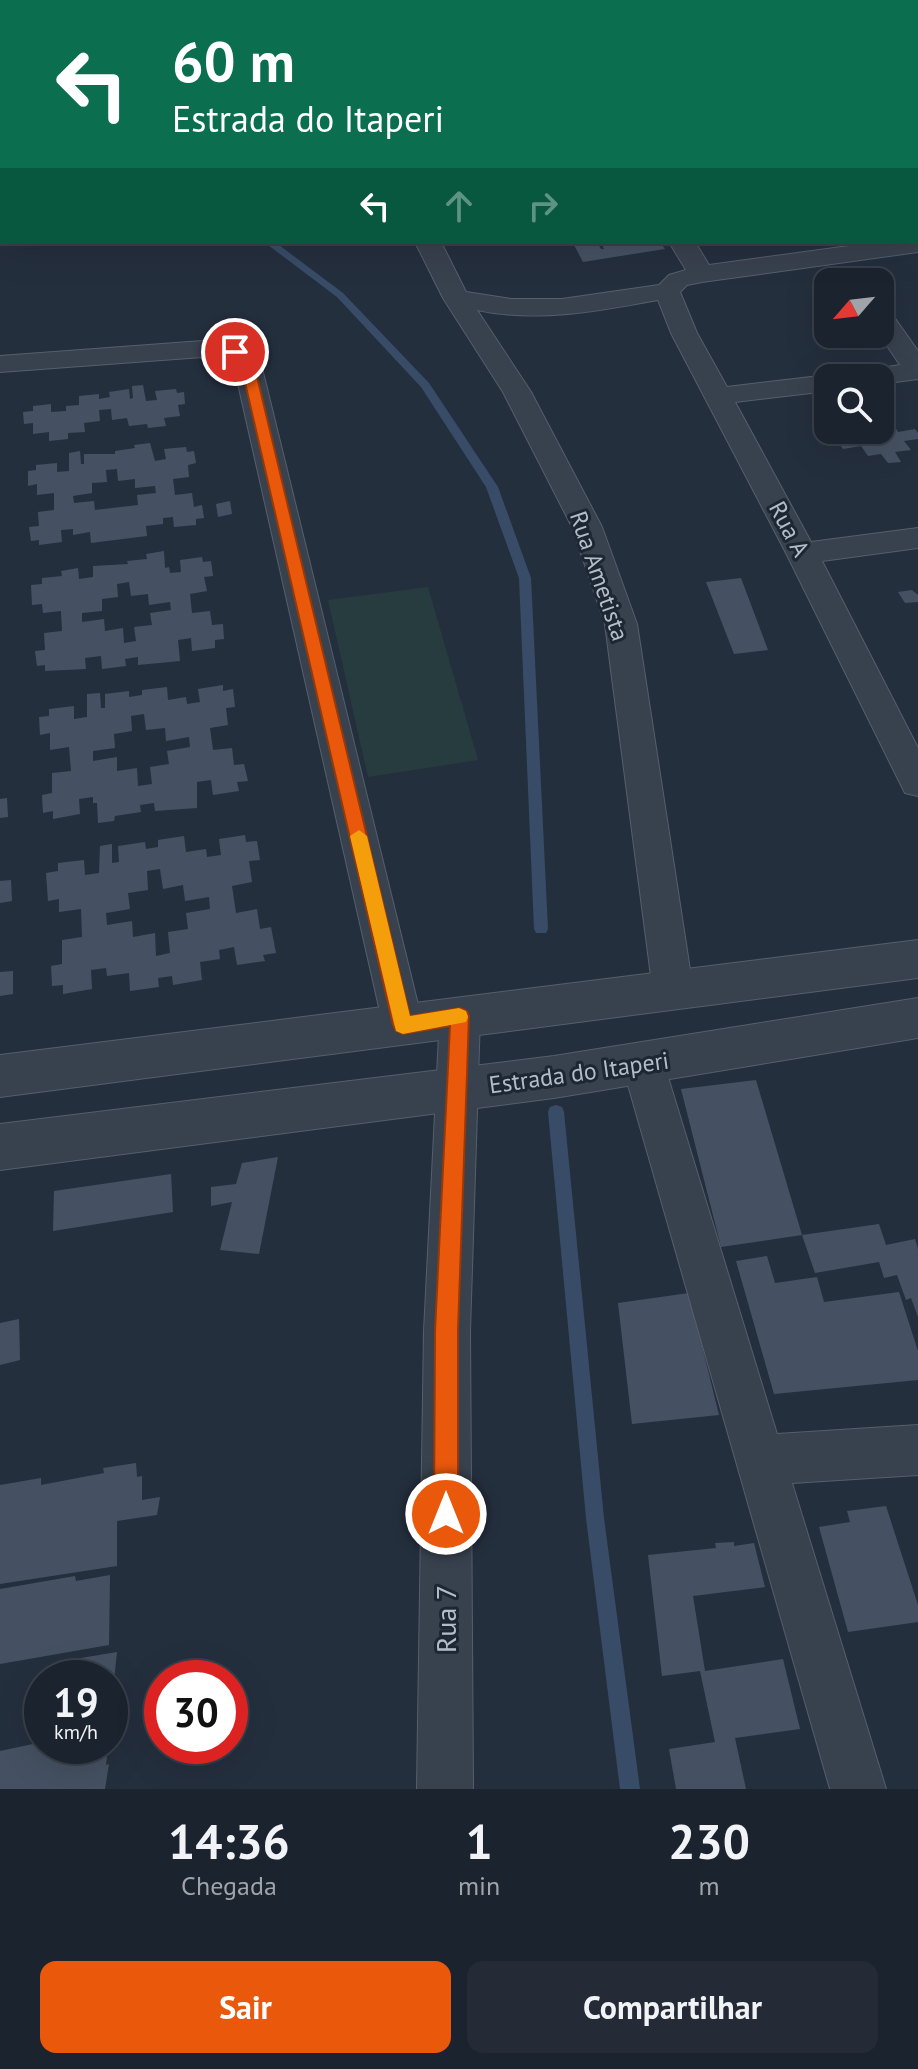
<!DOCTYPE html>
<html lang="pt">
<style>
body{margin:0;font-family:"PT Sans",sans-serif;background:#242b36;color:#f1f3f6;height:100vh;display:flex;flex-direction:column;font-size:30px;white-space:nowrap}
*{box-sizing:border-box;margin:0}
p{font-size:26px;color:#a0a4aa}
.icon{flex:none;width:44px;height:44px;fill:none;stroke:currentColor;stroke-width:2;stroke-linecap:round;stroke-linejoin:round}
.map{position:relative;height:1789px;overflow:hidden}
.details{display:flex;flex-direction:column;background:#1b232e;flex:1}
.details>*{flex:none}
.guide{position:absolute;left:0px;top:0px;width:918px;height:244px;box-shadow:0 8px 32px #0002,0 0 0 2px #39404a;background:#0b6e4f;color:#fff;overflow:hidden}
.needle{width:52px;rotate:242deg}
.controls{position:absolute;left:814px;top:268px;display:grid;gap:16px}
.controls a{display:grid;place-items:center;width:80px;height:80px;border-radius:16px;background:#1b232e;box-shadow:0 8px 32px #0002,0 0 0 2px #39404a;font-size:40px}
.speed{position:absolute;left:24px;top:1660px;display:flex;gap:16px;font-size:40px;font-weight:700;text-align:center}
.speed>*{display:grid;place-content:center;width:104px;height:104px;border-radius:50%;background:#1b232e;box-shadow:0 8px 32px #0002,0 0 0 2px #39404a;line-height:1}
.speed small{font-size:20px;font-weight:400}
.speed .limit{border:12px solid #d22;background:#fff;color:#111}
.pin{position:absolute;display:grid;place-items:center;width:68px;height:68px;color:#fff;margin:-34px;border:4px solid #fff;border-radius:50%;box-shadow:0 2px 8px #0007}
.me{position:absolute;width:88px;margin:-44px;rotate:0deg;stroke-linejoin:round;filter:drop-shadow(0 0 6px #0008)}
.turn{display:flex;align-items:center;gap:28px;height:168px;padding:0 40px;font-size:36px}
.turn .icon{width:104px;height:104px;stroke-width:2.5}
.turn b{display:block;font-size:56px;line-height:68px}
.lanes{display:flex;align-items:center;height:76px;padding:0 40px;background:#0003;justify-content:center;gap:40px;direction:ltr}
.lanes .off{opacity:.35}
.eta{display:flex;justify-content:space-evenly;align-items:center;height:136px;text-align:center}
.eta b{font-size:48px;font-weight:800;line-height:56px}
.primary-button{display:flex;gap:16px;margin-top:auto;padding:16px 40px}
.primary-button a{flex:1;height:92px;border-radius:16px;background:#ea580c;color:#fff;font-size:32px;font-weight:800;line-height:92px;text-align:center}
.primary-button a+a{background:#242b36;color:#f1f3f6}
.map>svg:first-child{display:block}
</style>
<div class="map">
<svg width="918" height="1789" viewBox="0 0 918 1789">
<rect width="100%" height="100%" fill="#242f3e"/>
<polygon fill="#263c3f" points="428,587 478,760 368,777 328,600"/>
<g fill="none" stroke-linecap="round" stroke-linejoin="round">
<g fill="#394c67" fill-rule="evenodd">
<rect x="0" y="69" width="2" height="6"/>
<polygon points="264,242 275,242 343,293 429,383 498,487 531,578 548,929 546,933 536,933 534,929 519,578 486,487 421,387 337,297"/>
<polygon points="556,1105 562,1107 564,1112 604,1518 640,1789 620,1789 586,1518 548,1112 550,1107"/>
</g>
</g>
<g fill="#455162" fill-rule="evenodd">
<polygon points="597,242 601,249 604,249 601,242 660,242 665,249 583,262 573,243"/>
<polygon points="143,385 146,401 157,400 155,391 176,389 177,393 184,392 185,404 178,405 180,416 164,418 166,426 148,428 147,424 129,426 127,418 112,420 111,409 99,410 100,421 84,423 85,432 68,433 68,439 49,441 49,432 33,434 33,423 24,424 23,412 33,411 33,406 51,404 51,412 66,411 66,406 79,405 79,396 99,394 99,399 110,397 109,392 129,389 130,399 133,398 132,386"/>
<polygon points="892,422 898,432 915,429 918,433 918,439 904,441 911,450 895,452 901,462 888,463 881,454 868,456 861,446 843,449 837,440 855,437 850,430 880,430 880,424"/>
<path d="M150,443L155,461L166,459L164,449L186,447L187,452L194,451L196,463L188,465L189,477L173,479L175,495L192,493L194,507L202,505L204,518L196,519V525L174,527L173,517L163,518V524L146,526L147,536L91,543L90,532L73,535V529L61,530L62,542L39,545V540L31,541L29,527L39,526L38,512L54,510V493L37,495V484L28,486V471L36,470V465L57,463V472L69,471V453L80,451L81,464H84V454H115V451L135,448L134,445ZM117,469L118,481L135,479V488L155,486L156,493L137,495L138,505L95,510L94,501L74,503L73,496L92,493V483L107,482L106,470Z"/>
<polygon points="230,501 232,514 218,517 216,504"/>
<path d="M164,551L165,568L169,567L170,573L181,572L180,560L202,557L203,562L211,561L213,576L204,577L207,591L190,594L192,613L210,611L212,625L223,624L224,639L215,640V648L192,651L191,638L178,640L180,661L138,665V657L125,659L126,666L102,669L101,656L85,658L86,669L45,671V665L37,666L35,651L45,650L44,633L62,631L61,611L43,613L42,604L32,605L31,585L42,584V578L62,576L61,571L78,568L79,579L93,577V566L128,564L127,561L147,559L146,554ZM129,582L131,596L148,594L149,605L170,602L171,610L150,613L152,625L134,627L136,641L124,643L123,628L105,631L104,619L82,622V613L102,611V599L118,597L117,584Z"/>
<polygon points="741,578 768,650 734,654 706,582"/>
<polygon points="912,590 918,595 918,602 905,603 898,592"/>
<path d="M223,685V691L233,689L235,707L226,708L228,725L210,728L213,750L232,748L234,765L244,764L248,781L237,782L239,791L213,795L211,780L197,782V808L155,811L154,803L140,805L141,812L115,816L114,821L98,823L97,803H93V797L79,799L80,814L53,819V811L43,813L42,795L52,793V773L71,771L69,747L50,750V733L40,735L39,717L49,716V709L74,706V719L87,717V694L100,693L101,708H105V694L129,691V697L142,695V690L167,687L168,700L186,697L187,704L200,702L198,689ZM144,714L146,730L165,728L166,741L189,737L190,747L167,751L169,764L150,767L152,784L138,786L137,768L117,771V757L93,761V751L115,748L114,734L132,731L131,716Z"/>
<polygon points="7,798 8,817 0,818 0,799"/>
<path d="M245,835L246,842L257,841L260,860L249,861L252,882L232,886L236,913L257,909L260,929L271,927L276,953L263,955L265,961L237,965L234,947L219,950L220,959L200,962L202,980L173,985L172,976L158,978L159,987L130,991L129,973L107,976L106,968L91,970L92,989L63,994V985L52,986L51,966L62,964V940L82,937L81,909L59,912V899L48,901L46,873L58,871V863L84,860L85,875L99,873L100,846L112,844V863L119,862L118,846L145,842L146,849L158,847V840L184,836L186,852L206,849L207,857L221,855L219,839ZM160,869L163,889L183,885L185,901L209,897L210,909L186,913L188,929L168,932L170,953L156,956L155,933L133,937L132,921L107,925L106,913L130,909L128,893L148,890L147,871Z"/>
<polygon points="11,880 12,901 0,903 0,881"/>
<polygon points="13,971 13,994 0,996 0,972"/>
<polygon points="756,1080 802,1235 721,1247 681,1089"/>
<polygon points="278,1157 259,1254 220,1250 232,1202 211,1206 211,1187 236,1184 242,1163"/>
<polygon points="171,1174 173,1212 53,1231 54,1191"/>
<polygon points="879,1224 886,1245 915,1239 918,1249 918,1317 911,1298 906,1300 897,1275 884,1278 879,1262 815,1273 802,1235"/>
<polygon points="767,1256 775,1283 817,1277 824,1302 899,1292 918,1351 918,1380 774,1394 736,1261"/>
<polygon points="689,1293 719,1415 632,1424 618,1303"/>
<polygon points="19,1319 20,1360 0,1365 0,1323"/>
<polygon points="136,1463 137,1477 142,1476 142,1500 160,1497 157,1515 117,1521 117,1566 0,1584 0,1485 41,1478 41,1485 104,1473 103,1468"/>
<polygon points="886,1506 918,1605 918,1622 848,1632 819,1527 850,1522 847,1511"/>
<polygon points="734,1542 734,1546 754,1543 765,1587 693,1596 705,1671 783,1659 800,1729 735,1738 746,1789 676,1789 669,1749 715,1742 700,1671 662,1676 648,1555 716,1548 715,1543"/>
<polygon points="110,1575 109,1645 0,1664 0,1589 75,1576 76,1581"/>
<polygon points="117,1652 112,1700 110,1678 61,1678 63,1661"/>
<polygon points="42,1742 42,1746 108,1746 106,1765 109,1764 105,1789 0,1789 0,1751"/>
</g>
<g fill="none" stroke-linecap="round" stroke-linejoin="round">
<g stroke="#565f6c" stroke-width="2">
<g id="minor">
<polygon points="78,0 101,0 102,2 79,2"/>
<rect x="139" y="0" width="20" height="2"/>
<polygon points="316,0 336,0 337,2 317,2"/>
<polygon points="524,0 544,0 545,2 525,2"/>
<polygon points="700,0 721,0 722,2 701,2"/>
<polygon points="887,0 909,0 910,2 886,2"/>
<rect x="916" y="48" width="2" height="12"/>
<rect x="916" y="107" width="2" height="14"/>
<polygon points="916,171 918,171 916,186"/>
<path d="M918,236V252L702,282L687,285L680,292L697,333L727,387L828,375L838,378H828V391L735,402L811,542L918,528V548L822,561L918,748V796L905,793L900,783L786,553L671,333L658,300C598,311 537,323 477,310L531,392L602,527L637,624L690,970L702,989L696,1001C670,1010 662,998 651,976L605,624L572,527L503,392L443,298L415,242H441L466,292L511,299H562L659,285L669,275L686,270L669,242H695L709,265L878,242H916Z"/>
<polygon points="880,308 889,310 918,351 918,379 880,384 880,378 851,378 855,372 900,365 879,334"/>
<polygon points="216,340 245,346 261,364 423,1025 417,1037 403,1042 389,1037 383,1025 234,366 226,358 216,356 0,372 0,356"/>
<polygon points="460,999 474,1004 480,1016 470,1331 473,1789 417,1789 424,1331 440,1016 446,1004"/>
<polygon points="643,1046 658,1051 664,1064 777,1434 918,1425 918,1475 792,1483 886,1789 830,1789 622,1064 628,1051"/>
</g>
</g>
<g stroke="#565f6c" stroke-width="2">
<g id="tertiary">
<polygon points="918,940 918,978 0,1097 0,1055"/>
<polygon points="918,998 918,1038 554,1098 0,1170 0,1124 554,1056"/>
</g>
</g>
<use href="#minor" fill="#38414e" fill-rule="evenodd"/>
<use href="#tertiary" fill="#38414e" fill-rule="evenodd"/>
</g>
<polygon fill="#ea580c" stroke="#983908" stroke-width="2" points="230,350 240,350 254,364 410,1016 460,1008 467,1011 469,1016 458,1331 458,1514 455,1523 446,1526 437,1523 434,1514 435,1331 450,1026 403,1034 396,1031 393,1025 241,365 230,355"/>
<polygon fill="#f59e0b" points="359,830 367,836 410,1016 459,1008 466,1011 468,1017 466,1022 403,1034 396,1031 350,836"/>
<g text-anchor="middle" stroke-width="6" stroke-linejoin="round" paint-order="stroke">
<g font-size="24" fill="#b4bcc9" stroke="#1d2633">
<text transform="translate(789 529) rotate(62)" y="8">Rua A</text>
<text transform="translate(599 576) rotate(71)" y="8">Rua Ametista</text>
<text transform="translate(579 1073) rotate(-8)" y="8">Estrada do Itaperi</text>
</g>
<g font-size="28" fill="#b4bcc9" stroke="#1d2633">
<text transform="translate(446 1619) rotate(-90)" y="10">Rua 7</text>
</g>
</g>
</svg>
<div class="controls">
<a><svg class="needle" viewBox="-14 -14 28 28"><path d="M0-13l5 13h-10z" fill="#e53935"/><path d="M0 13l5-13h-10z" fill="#a0a4aa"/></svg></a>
<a><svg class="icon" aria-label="search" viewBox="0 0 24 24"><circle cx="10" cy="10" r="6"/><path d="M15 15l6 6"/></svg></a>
</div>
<div class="speed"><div>19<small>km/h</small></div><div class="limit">30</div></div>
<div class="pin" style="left:235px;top:352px;background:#d93025"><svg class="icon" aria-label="arrive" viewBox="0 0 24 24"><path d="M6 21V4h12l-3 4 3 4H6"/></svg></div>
<svg class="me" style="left:446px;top:1514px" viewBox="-20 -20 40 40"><circle r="17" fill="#ea580c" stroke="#fff" stroke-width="3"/><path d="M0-11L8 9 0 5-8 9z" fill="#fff"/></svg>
<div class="guide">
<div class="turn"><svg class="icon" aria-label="left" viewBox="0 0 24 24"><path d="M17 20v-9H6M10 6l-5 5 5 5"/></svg><div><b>60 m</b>Estrada do Itaperi</div></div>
<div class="lanes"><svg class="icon" aria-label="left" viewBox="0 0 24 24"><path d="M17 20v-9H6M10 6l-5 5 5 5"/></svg><svg class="icon off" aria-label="ahead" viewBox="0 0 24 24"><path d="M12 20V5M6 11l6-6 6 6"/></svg><svg class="icon off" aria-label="right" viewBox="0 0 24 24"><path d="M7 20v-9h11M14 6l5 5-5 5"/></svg></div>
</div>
</div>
<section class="details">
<div class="eta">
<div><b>14:36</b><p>Chegada</p></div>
<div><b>1</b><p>min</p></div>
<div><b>230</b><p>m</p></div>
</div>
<div class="primary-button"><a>Sair</a><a>Compartilhar</a></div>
</section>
